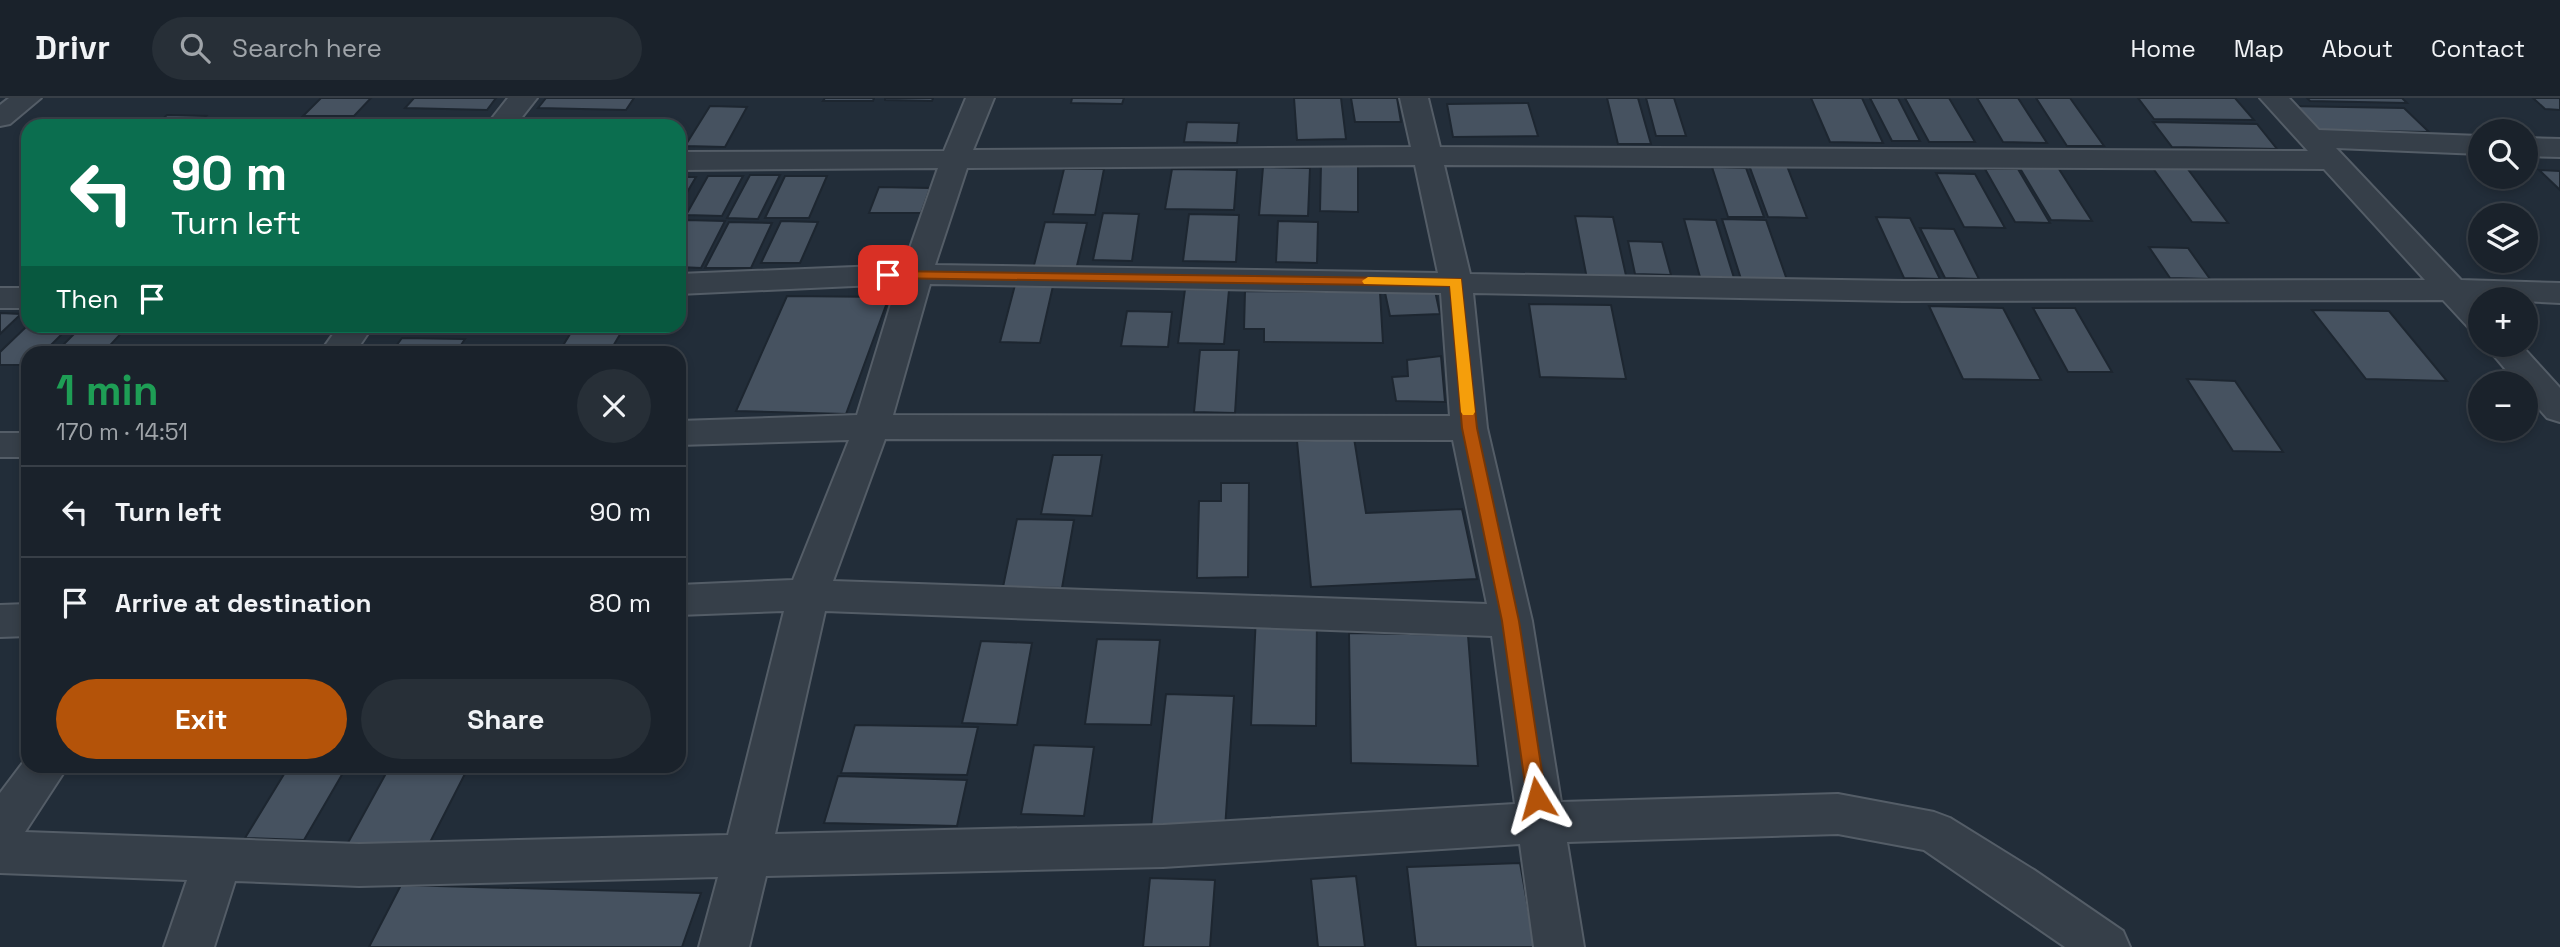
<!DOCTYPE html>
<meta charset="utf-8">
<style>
body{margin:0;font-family:"Space Grotesk",sans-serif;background:#272f37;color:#f1f3f6;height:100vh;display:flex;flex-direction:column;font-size:26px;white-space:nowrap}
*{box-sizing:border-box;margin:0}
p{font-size:23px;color:#9fa4a9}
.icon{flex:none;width:38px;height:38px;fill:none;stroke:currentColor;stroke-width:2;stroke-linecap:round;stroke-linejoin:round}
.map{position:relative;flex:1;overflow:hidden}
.panel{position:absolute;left:21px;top:248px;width:665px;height:427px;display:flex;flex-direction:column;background:#1a222b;border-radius:21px;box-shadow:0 4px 10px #0003,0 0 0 2px #383f47}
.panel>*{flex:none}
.top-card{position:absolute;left:21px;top:21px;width:665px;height:214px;border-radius:21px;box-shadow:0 4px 10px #0003,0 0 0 2px #383f47;background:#0b6e4f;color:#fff;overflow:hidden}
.controls{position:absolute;left:2468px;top:21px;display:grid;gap:14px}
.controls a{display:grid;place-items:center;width:70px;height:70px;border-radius:50%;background:#1a222b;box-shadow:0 4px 10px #0003,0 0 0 2px #383f47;font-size:35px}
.pin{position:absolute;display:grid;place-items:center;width:60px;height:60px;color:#fff;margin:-30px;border-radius:14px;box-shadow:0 4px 10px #0006}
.me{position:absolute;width:77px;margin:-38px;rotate:352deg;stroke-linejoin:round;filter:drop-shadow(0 0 5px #0008)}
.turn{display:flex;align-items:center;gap:24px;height:147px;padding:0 35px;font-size:32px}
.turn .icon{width:91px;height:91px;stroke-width:2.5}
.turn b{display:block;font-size:49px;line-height:60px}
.then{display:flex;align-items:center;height:66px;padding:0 35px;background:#0003;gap:14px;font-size:26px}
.round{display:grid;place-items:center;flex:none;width:74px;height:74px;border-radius:37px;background:#272f37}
.summary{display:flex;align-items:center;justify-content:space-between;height:119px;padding:0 35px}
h1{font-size:42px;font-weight:700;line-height:52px;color:#1e9e55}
.action{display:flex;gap:14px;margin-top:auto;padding:14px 35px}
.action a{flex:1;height:80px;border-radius:42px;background:#b45309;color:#fff;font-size:28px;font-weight:700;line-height:80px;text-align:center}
.action a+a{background:#272f37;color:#f1f3f6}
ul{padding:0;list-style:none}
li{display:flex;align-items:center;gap:21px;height:91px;padding:0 35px;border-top:2px solid #383f47}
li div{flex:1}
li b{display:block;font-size:26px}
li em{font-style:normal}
header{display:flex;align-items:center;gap:42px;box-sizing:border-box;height:98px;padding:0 35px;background:#1a222b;border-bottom:2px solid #383f47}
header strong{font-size:33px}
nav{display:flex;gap:38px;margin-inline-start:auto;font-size:24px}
.search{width:490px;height:63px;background:#272f37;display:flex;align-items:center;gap:18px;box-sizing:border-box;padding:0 24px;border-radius:38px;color:#9fa4a9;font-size:26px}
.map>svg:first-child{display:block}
</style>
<header>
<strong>Drivr</strong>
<div class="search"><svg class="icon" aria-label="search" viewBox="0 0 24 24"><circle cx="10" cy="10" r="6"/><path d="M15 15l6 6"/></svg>Search here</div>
<nav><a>Home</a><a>Map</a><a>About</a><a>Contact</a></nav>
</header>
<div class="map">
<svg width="2560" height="849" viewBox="0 0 2560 849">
<rect width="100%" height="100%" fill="#222d39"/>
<g fill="#465260" stroke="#1d2630" stroke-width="2">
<polygon points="321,0 371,0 354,18 303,18"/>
<polygon points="414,0 496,0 487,12 405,10"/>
<polygon points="546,0 634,0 626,12 538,10"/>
<polygon points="825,0 874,0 873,3 823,3"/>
<polygon points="885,0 933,0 932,3 885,2"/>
<polygon points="1072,0 1124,0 1122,6 1071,5"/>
<polygon points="1294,0 1341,0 1346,41 1297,42"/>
<polygon points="1351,0 1397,0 1401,24 1355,24"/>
<polygon points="1607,0 1638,0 1651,46 1618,46"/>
<polygon points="1646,0 1674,0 1686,38 1656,38"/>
<polygon points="1811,0 1862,0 1883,45 1830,44"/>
<polygon points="1870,0 1898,0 1920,43 1892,43"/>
<polygon points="1905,0 1949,0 1975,44 1929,44"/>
<polygon points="1977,0 2018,0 2047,45 2003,44"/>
<polygon points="2036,0 2070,0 2104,48 2067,48"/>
<polygon points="2138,0 2235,0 2254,22 2154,21"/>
<polygon points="2307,0 2402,0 2407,5 2310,3"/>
<polygon points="2533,0 2560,0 2560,12 2545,11"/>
<polygon points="1528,5 1538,38 1453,39 1447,6"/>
<polygon points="710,8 747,9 725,49 685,48"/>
<polygon points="2285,8 2404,10 2429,34 2307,32"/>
<polygon points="167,17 206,18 195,28 155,28"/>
<polygon points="1187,24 1239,25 1237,45 1184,44"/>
<polygon points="2153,24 2257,26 2277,51 2172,49"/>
<polygon points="1321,66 1358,67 1358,114 1320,113"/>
<polygon points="1749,67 1787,68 1807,120 1768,119"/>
<polygon points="2018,67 2057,68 2092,123 2051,122"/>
<polygon points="1263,69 1310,70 1308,118 1259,117"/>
<polygon points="1712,69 1746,70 1764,119 1728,119"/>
<polygon points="2152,69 2187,70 2228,125 2192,124"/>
<polygon points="1064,71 1104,71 1095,117 1053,116"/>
<polygon points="1172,71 1237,72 1234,112 1165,111"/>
<polygon points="1985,71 2018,71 2050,125 2015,124"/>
<polygon points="2539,72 2560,73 2560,92"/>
<polygon points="1936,75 1975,76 2005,130 1964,129"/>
<polygon points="750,77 780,77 758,121 727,120"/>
<polygon points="708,78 743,78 722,118 686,117"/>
<polygon points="785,78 827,78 809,120 765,120"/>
<polygon points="679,79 696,79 679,108"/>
<polygon points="879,89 930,90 921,115 869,115"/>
<polygon points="1103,115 1139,116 1132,163 1093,162"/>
<polygon points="1189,116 1239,117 1236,164 1183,163"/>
<polygon points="1575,118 1613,119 1627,182 1587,181"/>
<polygon points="1876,119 1910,120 1940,181 1904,180"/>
<polygon points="1684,121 1716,122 1734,180 1700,179"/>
<polygon points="1722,121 1766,122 1787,182 1741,181"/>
<polygon points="686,122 725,123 701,170 679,169 679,134"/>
<polygon points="781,123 818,124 800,165 761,165"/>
<polygon points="1278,123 1318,124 1317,165 1276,164"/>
<polygon points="729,124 772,125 751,170 705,170"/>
<polygon points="1045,124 1087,125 1076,172 1033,171"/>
<polygon points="1920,130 1954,131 1979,181 1945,180"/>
<polygon points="1628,143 1662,144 1671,177 1635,176"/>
<polygon points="2149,149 2188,150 2210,181 2170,180"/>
<polygon points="1015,187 1053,188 1040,245 1000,244"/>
<polygon points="1434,188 1440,216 1390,218 1384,190"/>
<polygon points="1185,191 1229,192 1224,246 1178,245"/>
<polygon points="1245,193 1380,194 1383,245 1264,244 1264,231 1244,231"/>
<polygon points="787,198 889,199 846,316 736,313"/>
<polygon points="1529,206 1611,207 1626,281 1540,279"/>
<polygon points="1929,208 2003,210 2041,282 1963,281"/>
<polygon points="2033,210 2075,210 2112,274 2068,274"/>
<polygon points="2312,212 2389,213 2447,283 2366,281"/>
<polygon points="1127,213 1172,214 1168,249 1121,248"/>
<polygon points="0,215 21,216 0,236"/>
<polygon points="28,227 70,228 42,256 28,256 28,267 0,267 0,254"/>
<polygon points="82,228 128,228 102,256 54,256"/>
<polygon points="575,228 625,228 609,255 559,254"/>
<polygon points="402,240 465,241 455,256 390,256"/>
<polygon points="1200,252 1239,252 1235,315 1194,314"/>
<polygon points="1441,258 1445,304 1396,303 1392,279 1408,278 1407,262"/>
<polygon points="2187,281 2235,283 2283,354 2233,353"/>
<polygon points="1354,340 1366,415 1462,411 1477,481 1311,489 1297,343"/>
<polygon points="1053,357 1102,357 1092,418 1041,416"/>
<polygon points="1221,385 1249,385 1248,479 1197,480 1199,403 1221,403"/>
<polygon points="1017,421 1074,422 1062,490 1003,489"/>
<polygon points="1256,517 1317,518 1316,628 1251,627"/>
<polygon points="1349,535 1468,537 1478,668 1351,665"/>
<polygon points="1097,541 1160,542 1151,627 1085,626"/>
<polygon points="981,543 1032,545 1017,627 962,625"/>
<polygon points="1166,596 1234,598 1225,731 1151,729"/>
<polygon points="855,627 978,629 967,677 841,675"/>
<polygon points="1034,647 1094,649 1084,718 1021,716"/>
<polygon points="289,668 347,668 304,742 245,740"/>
<polygon points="390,668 469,668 425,754 344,752"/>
<polygon points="838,678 967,682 957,728 824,725"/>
<polygon points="1520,765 1535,849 1416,849 1407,769"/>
<polygon points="1356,778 1365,849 1318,849 1311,781"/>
<polygon points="1150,780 1215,782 1210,849 1143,849"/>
<polygon points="401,787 701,795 682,849 369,849"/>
</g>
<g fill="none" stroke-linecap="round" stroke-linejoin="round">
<g stroke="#545d67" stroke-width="4">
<g id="minor">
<polygon points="9,0 41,0 10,26 0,28 0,7"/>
<polygon points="508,0 537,0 515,28 486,28"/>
<path d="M966,0H994L973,52L1411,49L1400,0H1428L1440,49L2308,53L2260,0H2289L2319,32L2480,38V56L2336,50L2461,182L2560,185V205L2480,201V232L2468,229L2443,202L1903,203L1473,195L1487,330L1532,523L1561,704L1838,696L1934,714L1950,720L2034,772L2123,833L2130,849H2065L1924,752L1838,736L1567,744L1584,849H1534L1520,746L1163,769L766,778L749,849H699L718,779L359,788L235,783L214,849H164L187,782L0,775V695L28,658V668H68L25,734L359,746L728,737L784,513L679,517V487L793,482L849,342L679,347V323L857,317L897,186L679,196V176L904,167L938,70L679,72V54L944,53ZM1415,67L1438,175L935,167L967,70ZM1444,67L2324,71L2425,182L1903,183L1470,176ZM930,186L1441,195L1450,318L893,317ZM885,341L1453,342L1487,506L833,483ZM825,513L1492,538L1515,706L1163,727L775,736Z"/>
<polygon points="2525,40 2560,41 2560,59 2525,58"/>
<rect x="0" y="190" width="28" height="20"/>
<polygon points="339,228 373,228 354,256 319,256"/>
<polygon points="2485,247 2521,247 2560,290 2560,324 2547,320 2525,295 2525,285 2517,285"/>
<rect x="0" y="335" width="28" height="24"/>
<polygon points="28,506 28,538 0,539 0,507"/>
</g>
</g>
<use href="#minor" fill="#363f49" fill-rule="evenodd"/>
</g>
<polygon fill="#b45309" stroke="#753606" stroke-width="2" points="888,173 1461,181 1477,330 1519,523 1546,700 1543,705 1537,708 1530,705 1527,700 1502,523 1462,330 1450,188 884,180 882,177"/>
<polygon fill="#f59e0b" points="1368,179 1461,181 1475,314 1473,317 1463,317 1461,314 1450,188 1364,186 1362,183"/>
</svg>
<div class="controls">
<a><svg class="icon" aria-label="search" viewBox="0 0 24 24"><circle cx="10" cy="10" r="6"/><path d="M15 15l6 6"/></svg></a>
<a><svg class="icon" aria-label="layers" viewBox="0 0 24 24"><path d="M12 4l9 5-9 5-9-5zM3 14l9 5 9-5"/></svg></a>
<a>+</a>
<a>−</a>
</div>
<div class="pin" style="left:888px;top:177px;background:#d93025"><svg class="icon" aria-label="arrive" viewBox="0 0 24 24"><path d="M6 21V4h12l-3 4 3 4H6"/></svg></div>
<svg class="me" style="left:1537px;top:700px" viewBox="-20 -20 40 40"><path d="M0-17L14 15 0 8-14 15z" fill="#b45309" stroke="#fff" stroke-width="4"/></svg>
<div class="top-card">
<div class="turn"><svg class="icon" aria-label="left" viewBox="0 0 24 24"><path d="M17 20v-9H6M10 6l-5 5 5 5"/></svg><div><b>90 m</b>Turn left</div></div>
<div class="then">Then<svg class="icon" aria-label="arrive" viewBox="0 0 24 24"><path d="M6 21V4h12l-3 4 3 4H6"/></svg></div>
</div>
<section class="panel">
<div class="summary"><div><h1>1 min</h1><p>170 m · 14:51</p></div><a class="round"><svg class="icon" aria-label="close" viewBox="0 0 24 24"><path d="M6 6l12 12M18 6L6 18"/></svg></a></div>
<ul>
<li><svg class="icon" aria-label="left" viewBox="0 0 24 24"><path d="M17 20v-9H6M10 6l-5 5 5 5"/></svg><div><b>Turn left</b></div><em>90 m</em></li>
<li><svg class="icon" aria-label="arrive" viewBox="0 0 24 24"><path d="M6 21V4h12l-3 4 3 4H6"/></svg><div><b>Arrive at destination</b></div><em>80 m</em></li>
</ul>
<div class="action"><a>Exit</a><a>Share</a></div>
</section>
</div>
